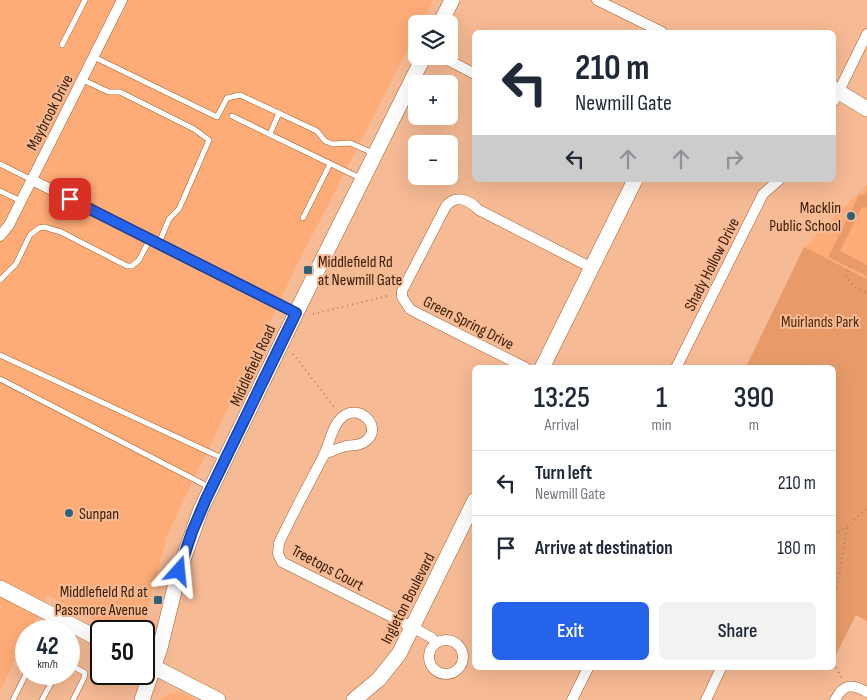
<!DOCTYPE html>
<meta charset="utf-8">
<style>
body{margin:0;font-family:"Sofia Sans Condensed",sans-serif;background:#f2f2f3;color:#1f2937;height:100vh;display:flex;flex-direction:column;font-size:19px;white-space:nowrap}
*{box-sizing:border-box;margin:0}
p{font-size:16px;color:#747a83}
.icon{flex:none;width:28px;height:28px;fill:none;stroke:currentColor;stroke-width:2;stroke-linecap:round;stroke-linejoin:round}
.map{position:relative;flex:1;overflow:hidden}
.drawer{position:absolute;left:472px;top:365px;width:364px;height:305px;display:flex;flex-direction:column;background:#fff;border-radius:8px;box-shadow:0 5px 20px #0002}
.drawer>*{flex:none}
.guide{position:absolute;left:472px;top:30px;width:364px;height:152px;border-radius:8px;box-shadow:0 5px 20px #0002;background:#fff;color:#1f2937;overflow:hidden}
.buttons{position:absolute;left:408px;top:15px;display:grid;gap:10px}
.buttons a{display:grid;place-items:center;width:50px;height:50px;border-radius:8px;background:#fff;box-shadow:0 5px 20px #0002;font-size:25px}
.speed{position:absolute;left:15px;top:620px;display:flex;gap:10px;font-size:25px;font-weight:700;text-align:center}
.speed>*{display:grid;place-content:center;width:65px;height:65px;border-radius:50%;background:#fff;box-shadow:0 5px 20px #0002;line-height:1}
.speed small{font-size:12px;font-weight:400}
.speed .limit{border:2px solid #111;border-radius:8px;background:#fff;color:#111}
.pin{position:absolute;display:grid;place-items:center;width:42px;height:42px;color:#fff;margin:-21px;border-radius:10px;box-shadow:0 2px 8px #0006}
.me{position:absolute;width:55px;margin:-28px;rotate:18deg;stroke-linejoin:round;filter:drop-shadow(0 0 4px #0008)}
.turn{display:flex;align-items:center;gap:18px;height:105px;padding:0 20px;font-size:22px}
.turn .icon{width:65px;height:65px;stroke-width:2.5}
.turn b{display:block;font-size:35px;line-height:42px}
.lanes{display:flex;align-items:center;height:48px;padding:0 20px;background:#0003;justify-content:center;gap:25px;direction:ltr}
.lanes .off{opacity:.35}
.eta{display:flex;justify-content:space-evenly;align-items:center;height:85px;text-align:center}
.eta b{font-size:30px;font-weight:600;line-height:35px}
.primary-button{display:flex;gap:10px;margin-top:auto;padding:10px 20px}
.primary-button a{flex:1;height:58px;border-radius:8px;background:#2563eb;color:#fff;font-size:20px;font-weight:600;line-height:58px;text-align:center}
.primary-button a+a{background:#f2f2f3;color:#1f2937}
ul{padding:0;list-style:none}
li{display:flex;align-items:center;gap:15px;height:65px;padding:0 20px;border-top:1px solid #e0e1e3}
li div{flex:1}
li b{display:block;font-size:19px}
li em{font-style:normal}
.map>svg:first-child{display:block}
</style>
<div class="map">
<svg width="867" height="700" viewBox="0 0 867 700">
<rect width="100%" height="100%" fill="#f6ba94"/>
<g fill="#feac77">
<polygon points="0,0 433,0 421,24 416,24 416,33 297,265 167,535 142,631 114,631 48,595 30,631 26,631 26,638 0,691"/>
<polygon points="867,185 867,279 804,247"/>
<polygon points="176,693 182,693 196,700 159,700 171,693"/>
</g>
<g fill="#e89b69">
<polygon points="867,189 867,207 866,208 862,207 840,251 867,265 867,276 828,257 859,195 865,194"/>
<polygon points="804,247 867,279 867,621 856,615 834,659 834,368 746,367"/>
</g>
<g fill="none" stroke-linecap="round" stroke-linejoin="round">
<g stroke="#a25e2f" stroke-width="6">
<g id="lane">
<polyline points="62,45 85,0"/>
<polyline points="94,57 217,117 227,98 240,95 317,131 325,141 333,144 350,143 373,153"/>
<polyline points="83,80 109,92 120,92 194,129 209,140 179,209 169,219 159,243"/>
<polyline points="232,116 362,179"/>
<polyline points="270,134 279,113"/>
<polyline points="0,164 32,180"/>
<polyline points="0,191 21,201"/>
<polyline points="303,218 330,164"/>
<polyline points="0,280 16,264 30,235 39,228 44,227 61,232 127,266 132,266 139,260 150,239"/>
<polyline points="0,355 224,459"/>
<polyline points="0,379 209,487"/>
<polyline points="48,631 54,618"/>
<polyline points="69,664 85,673 84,678 73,700"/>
<polyline points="13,700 26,674"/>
<polyline points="42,700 56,674"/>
</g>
</g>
<g stroke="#a25e2f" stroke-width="11">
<g id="street">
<polyline points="597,0 662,32"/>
<polyline points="440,56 475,74"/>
<polyline points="834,101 867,34"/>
<polyline points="32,180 296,313"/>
<polyline points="0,236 9,225 122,0"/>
<path d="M526,368L417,313L410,309L402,297V291L446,206C457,194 469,200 479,210L592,268"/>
<polyline points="676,368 763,194 779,180"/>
<path d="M324,454C331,452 338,448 346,446C353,445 361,446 367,440C382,427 361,405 345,415C333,422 330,442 324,455C309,484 293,513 279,543L278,554L282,562L412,627L432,638L436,643"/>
<circle cx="446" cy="657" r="17"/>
<polyline points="572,700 588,668"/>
<polyline points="706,700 721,668"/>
<path d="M835,700C844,683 852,684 867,692"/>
</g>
</g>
<g stroke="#a25e2f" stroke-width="16">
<g id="secondary">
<polyline points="440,24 452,0"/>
<polyline points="834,89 867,109"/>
<polyline points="542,368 635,180"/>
<polyline points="0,588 101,640"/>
<polyline points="144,662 218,700"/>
<polyline points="142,700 160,648 179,571 201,509 296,313 424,56"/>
<polyline points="354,700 379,679 399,654 475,500"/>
</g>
</g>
<g stroke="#b08060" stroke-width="2" stroke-dasharray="1 4" stroke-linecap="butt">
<path d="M850,266L846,275C851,285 857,289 867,293"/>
<polyline points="313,314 387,296"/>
<polyline points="293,354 335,408"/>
<polyline points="834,534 847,527 867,508"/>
<polyline points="834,603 847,527"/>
<polyline points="834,663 842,679"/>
</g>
<use href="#lane" stroke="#fff" stroke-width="5"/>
<use href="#street" stroke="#fff" stroke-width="10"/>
<use href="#secondary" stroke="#fff" stroke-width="15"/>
</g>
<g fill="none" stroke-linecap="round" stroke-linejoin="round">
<g stroke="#184099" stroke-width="12">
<polyline id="route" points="70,199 296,313 206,499 192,532 179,571"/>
</g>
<use href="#route" stroke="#2563eb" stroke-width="9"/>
</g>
<g fill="#2c627d" stroke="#f6ba94" stroke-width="2">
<circle cx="851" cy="216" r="5"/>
<rect x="303" y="265" width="10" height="10" rx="2.5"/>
<circle cx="69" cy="513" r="5"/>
<rect x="153" y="595" width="10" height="10" rx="2.5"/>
</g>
<g text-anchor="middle" stroke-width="4" stroke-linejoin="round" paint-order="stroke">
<g font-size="16" fill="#361a06" stroke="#f6ba94">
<text transform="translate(49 112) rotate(-63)" y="6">Maybrook Drive</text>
<text transform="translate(711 264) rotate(-63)" y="6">Shady Hollow Drive</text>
<text transform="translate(469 322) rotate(27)" y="6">Green Spring Drive</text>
<text transform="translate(252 365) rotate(-65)" y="6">Middlefield Road</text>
<text transform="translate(328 567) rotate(28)" y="6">Treetops Court</text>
<text transform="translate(407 598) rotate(-63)" y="6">Ingleton Boulevard</text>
</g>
<g font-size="16" fill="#361a06" stroke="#f6ba94" text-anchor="end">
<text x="841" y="213">Macklin<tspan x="841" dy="18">Public School</tspan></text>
<text x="318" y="267" text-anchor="start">Middlefield Rd<tspan x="318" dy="18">at Newmill Gate</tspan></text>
<text x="79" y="519" text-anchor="start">Sunpan</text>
<text x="148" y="597">Middlefield Rd at<tspan x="148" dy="18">Passmore Avenue</tspan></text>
</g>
<g font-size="16" fill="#4e2709" stroke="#f6ba94">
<text x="820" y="327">Muirlands Park</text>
</g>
</g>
</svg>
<div class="buttons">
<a><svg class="icon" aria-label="layers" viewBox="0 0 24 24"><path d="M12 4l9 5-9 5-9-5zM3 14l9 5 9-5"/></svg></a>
<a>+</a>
<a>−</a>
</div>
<div class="speed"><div>42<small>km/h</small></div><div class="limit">50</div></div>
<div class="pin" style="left:70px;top:199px;background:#d93025"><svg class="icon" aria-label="arrive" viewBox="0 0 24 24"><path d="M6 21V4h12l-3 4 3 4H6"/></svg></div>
<svg class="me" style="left:179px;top:571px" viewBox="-20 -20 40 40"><path d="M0-17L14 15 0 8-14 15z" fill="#2563eb" stroke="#fff" stroke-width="4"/></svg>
<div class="guide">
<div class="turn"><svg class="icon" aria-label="left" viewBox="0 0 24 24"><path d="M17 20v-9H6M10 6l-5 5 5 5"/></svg><div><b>210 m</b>Newmill Gate</div></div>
<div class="lanes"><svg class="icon" aria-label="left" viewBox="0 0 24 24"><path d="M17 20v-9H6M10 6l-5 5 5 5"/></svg><svg class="icon off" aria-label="ahead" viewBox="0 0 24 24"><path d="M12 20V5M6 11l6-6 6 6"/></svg><svg class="icon off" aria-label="ahead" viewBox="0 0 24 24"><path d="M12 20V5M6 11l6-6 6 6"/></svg><svg class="icon off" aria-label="right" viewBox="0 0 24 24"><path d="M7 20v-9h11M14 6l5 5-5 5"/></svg></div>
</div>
<section class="drawer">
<div class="eta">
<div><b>13:25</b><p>Arrival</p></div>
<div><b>1</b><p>min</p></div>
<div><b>390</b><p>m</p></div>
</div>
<ul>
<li><svg class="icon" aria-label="left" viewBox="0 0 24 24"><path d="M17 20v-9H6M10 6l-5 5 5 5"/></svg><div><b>Turn left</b><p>Newmill Gate</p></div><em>210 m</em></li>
<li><svg class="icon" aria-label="arrive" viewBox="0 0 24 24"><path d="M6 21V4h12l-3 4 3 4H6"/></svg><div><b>Arrive at destination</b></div><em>180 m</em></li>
</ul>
<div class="primary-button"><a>Exit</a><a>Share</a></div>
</section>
</div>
